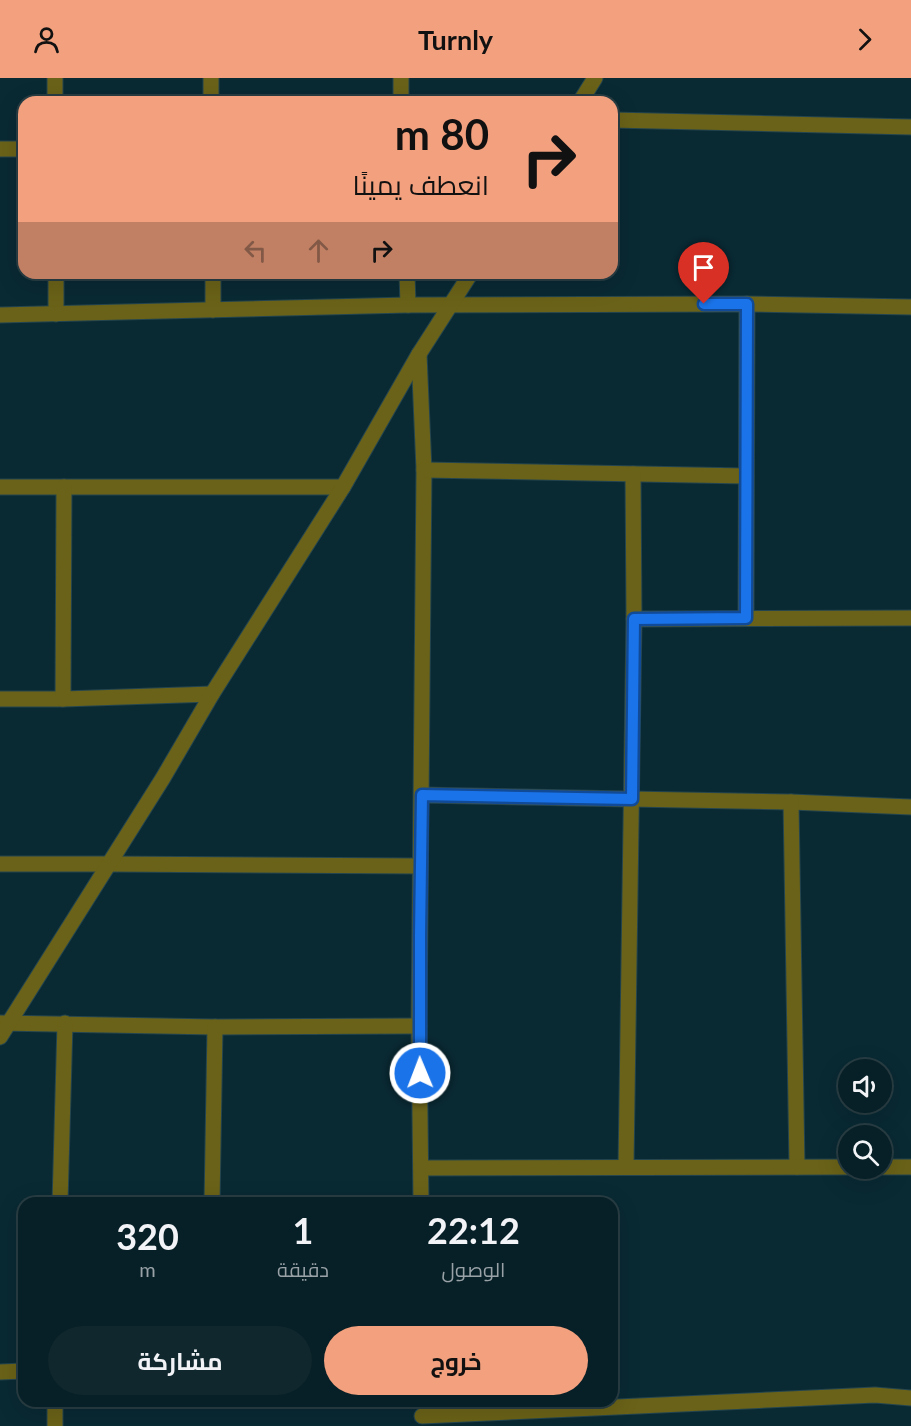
<!DOCTYPE html>
<html lang="ar">
<meta charset="utf-8">
<style>
body{margin:0;font-family:Lato,Cairo,sans-serif;background:#10272e;color:#f1f3f6;direction:rtl;height:100vh;display:flex;flex-direction:column;font-size:22px;white-space:nowrap}
*{box-sizing:border-box;margin:0}
p{font-size:20px;color:#98a2a7}
.icon{flex:none;width:33px;height:33px;fill:none;stroke:currentColor;stroke-width:2;stroke-linecap:round;stroke-linejoin:round}
.map{position:relative;flex:1;overflow:hidden;direction:ltr}
.details{position:absolute;left:18px;top:1119px;width:600px;height:210px;display:flex;flex-direction:column;background:#071f26;border-radius:18px;box-shadow:0 6px 24px #0002,0 0 0 2px #283d43;direction:rtl}
.details>*{flex:none}
.hud{position:absolute;left:18px;top:18px;width:600px;height:183px;border-radius:18px;box-shadow:0 6px 24px #0002,0 0 0 2px #283d43;direction:rtl;background:#f2a07e;color:#111;overflow:hidden}
.buttons{position:absolute;left:838px;top:981px;display:grid;gap:12px}
.buttons a{display:grid;place-items:center;width:54px;height:54px;border-radius:50%;background:#071f26;box-shadow:0 6px 24px #0002,0 0 0 2px #283d43;font-size:30px}
.pin{position:absolute;display:grid;place-items:center;width:51px;height:51px;color:#fff;margin:-62px -26px;border-radius:50% 50% 50% 0;rotate:-45deg;box-shadow:0 0 6px #0007}
.pin .icon{rotate:45deg}
.me{position:absolute;width:66px;margin:-33px;rotate:359deg;stroke-linejoin:round;filter:drop-shadow(0 0 4px #0008)}
.turn{display:flex;align-items:center;gap:21px;height:126px;padding:0 30px;font-size:27px}
.turn .icon{width:78px;height:78px;stroke-width:2.5}
.turn b{display:block;font-size:42px;line-height:51px}
.lanes{display:flex;align-items:center;height:57px;padding:0 30px;background:#0003;justify-content:center;gap:30px;direction:ltr}
.lanes .off{opacity:.35}
.eta{display:flex;justify-content:space-evenly;align-items:center;height:102px;text-align:center}
.eta b{font-size:36px;font-weight:700;line-height:42px}
.primary-button{display:flex;gap:12px;margin-top:auto;padding:12px 30px}
.primary-button a{flex:1;height:69px;border-radius:36px;background:#f2a07e;color:#111;font-size:24px;font-weight:700;line-height:69px;text-align:center}
.primary-button a+a{background:#10272e;color:#f1f3f6}
header{display:flex;justify-content:space-between;align-items:center;height:78px;padding:0 30px;background:#f2a07e;color:#111;font-size:27px;font-weight:700}
.map>svg:first-child{display:block}
</style>
<header><svg class="icon" aria-label="forward" viewBox="0 0 24 24"><path d="M9 5l7 7-7 7"/></svg>Turnly<svg class="icon" aria-label="person" viewBox="0 0 24 24"><circle cx="12" cy="8" r="4"/><path d="M4 21q1-7 8-7t8 7"/></svg></header>
<div class="map">
<svg width="911" height="1348" viewBox="0 0 911 1348">
<rect width="100%" height="100%" fill="#092933"/>
<g fill="none" stroke-linecap="round" stroke-linejoin="round">
<g stroke="#24454f" stroke-width="17">
<g id="minor">
<polyline points="55,0 55,24"/>
<polyline points="211,0 211,24"/>
<polyline points="401,0 401,24"/>
<polyline points="580,24 595,0"/>
<polyline points="612,42 911,49"/>
<polyline points="0,71 24,71"/>
<polyline points="56,195 56,236"/>
<polyline points="213,195 213,232"/>
<polyline points="407,195 408,227"/>
<polyline points="0,237 408,227 747,226 911,229"/>
<polyline points="419,276 424,392 419,948 421,1125"/>
<polyline points="424,392 746,398"/>
<polyline points="0,409 343,409"/>
<polyline points="746,540 747,226"/>
<polyline points="634,541 911,540"/>
<polyline points="0,621 63,621 212,616"/>
<polyline points="63,621 64,409"/>
<polyline points="422,717 791,724 911,729"/>
<polyline points="791,724 797,1089"/>
<polyline points="0,786 109,786 420,788"/>
<polyline points="0,945 215,949 419,948"/>
<polyline points="0,959 163,700 212,616 343,409 419,276 471,195"/>
<polyline points="626,1089 634,541 633,396"/>
<polyline points="882,1089 911,1089"/>
<polyline points="421,1090 849,1089"/>
<polyline points="60,1125 65,945"/>
<polyline points="212,1125 215,949"/>
<polyline points="0,1294 24,1293"/>
<polyline points="422,1338 875,1317 911,1320"/>
<polyline points="55,1348 55,1323"/>
</g>
</g>
<use href="#minor" stroke="#6a6218" stroke-width="15"/>
</g>
<g fill="none" stroke-linecap="round" stroke-linejoin="round">
<g stroke="#114b97" stroke-width="15">
<polyline id="route" points="420,995 420,857 422,717 632,721 634,541 746,540 747,226 704,226"/>
</g>
<use href="#route" stroke="#1a73e8" stroke-width="10"/>
</g>
</svg>
<div class="buttons">
<a><svg class="icon" aria-label="sound" viewBox="0 0 24 24"><path d="M4 9h4l5-4v14l-5-4H4zM17 9q2 3 0 6"/></svg></a>
<a><svg class="icon" aria-label="search" viewBox="0 0 24 24"><circle cx="10" cy="10" r="6"/><path d="M15 15l6 6"/></svg></a>
</div>
<div class="pin" style="left:704px;top:226px;background:#d93025"><svg class="icon" aria-label="arrive" viewBox="0 0 24 24"><path d="M6 21V4h12l-3 4 3 4H6"/></svg></div>
<svg class="me" style="left:420px;top:995px" viewBox="-20 -20 40 40"><circle r="17" fill="#1a73e8" stroke="#fff" stroke-width="3"/><path d="M0-11L8 9 0 5-8 9z" fill="#fff"/></svg>
<div class="hud">
<div class="turn"><svg class="icon" aria-label="right" viewBox="0 0 24 24"><path d="M7 20v-9h11M14 6l5 5-5 5"/></svg><div><b>80 m</b>انعطف يمينًا</div></div>
<div class="lanes"><svg class="icon off" aria-label="left" viewBox="0 0 24 24"><path d="M17 20v-9H6M10 6l-5 5 5 5"/></svg><svg class="icon off" aria-label="ahead" viewBox="0 0 24 24"><path d="M12 20V5M6 11l6-6 6 6"/></svg><svg class="icon" aria-label="right" viewBox="0 0 24 24"><path d="M7 20v-9h11M14 6l5 5-5 5"/></svg></div>
</div>
<section class="details">
<div class="eta">
<div><b>22:12</b><p>الوصول</p></div>
<div><b>1</b><p>دقيقة</p></div>
<div><b>320</b><p>m</p></div>
</div>
<div class="primary-button"><a>خروج</a><a>مشاركة</a></div>
</section>
</div>
